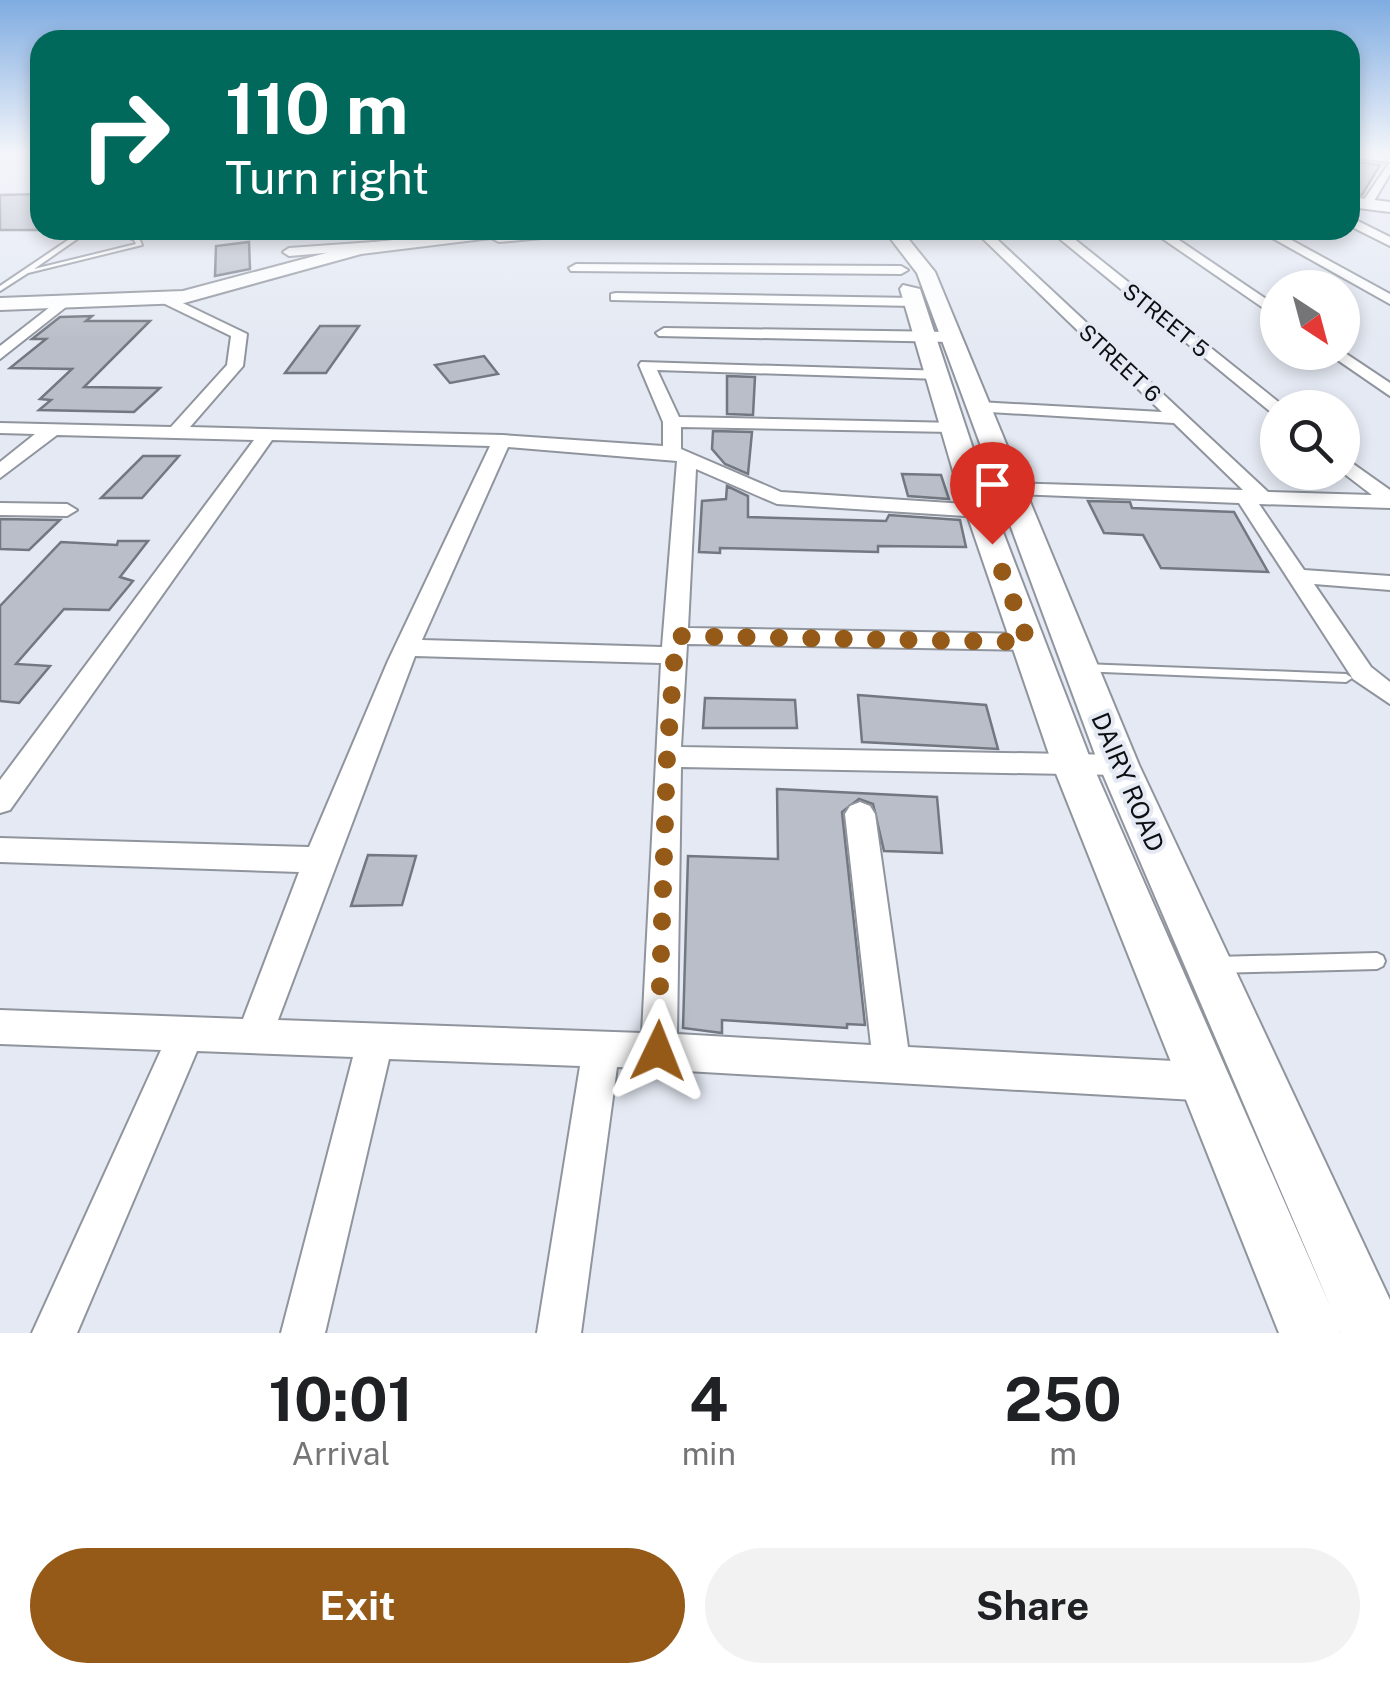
<!DOCTYPE html>
<style>
body{margin:0;font-family:"Public Sans",sans-serif;background:#f2f2f2;color:#202124;height:100vh;display:flex;flex-direction:column;font-size:38px;white-space:nowrap}
*{box-sizing:border-box;margin:0}
p{font-size:32px;color:#757577}
.icon{flex:none;width:55px;height:55px;fill:none;stroke:currentColor;stroke-width:2;stroke-linecap:round;stroke-linejoin:round}
.map{position:relative;height:1333px;overflow:hidden}
.drawer{display:flex;flex-direction:column;background:#fff;flex:1}
.drawer>*{flex:none}
.top-card{position:absolute;left:30px;top:30px;width:1330px;height:210px;border-radius:30px;box-shadow:0 5px 15px #0003;background:#00695c;color:#fff;overflow:hidden}
.needle{width:65px;rotate:144deg}
.fabs{position:absolute;left:1260px;top:270px;display:grid;gap:20px}
.fabs a{display:grid;place-items:center;width:100px;height:100px;border-radius:50%;background:#fff;box-shadow:0 5px 15px #0003;font-size:50px}
.pin{position:absolute;display:grid;place-items:center;width:85px;height:85px;color:#fff;margin:-102px -42px;border-radius:50% 50% 50% 0;rotate:-45deg;box-shadow:0 0 10px #0007}
.pin .icon{rotate:45deg}
.me{position:absolute;width:110px;margin:-55px;rotate:2deg;stroke-linejoin:round;filter:drop-shadow(0 0 8px #0008)}
.turn{display:flex;align-items:center;gap:35px;height:210px;padding:0 30px;font-size:45px}
.turn .icon{width:130px;height:130px;stroke-width:2.5}
.turn b{display:block;font-size:70px;line-height:85px}
.eta{display:flex;justify-content:space-evenly;align-items:center;height:170px;text-align:center}
.eta b{font-size:60px;font-weight:700;line-height:70px}
.button{display:flex;gap:20px;margin-top:auto;padding:20px 30px}
.button a{flex:1;height:115px;border-radius:60px;background:#955a18;color:#fff;font-size:40px;font-weight:700;line-height:115px;text-align:center}
.button a+a{background:#f2f2f2;color:#202124}
.map>svg:first-child{display:block}
</style>
<div class="map">
<svg width="1390" height="1333" viewBox="0 0 1390 1333">
<rect width="100%" height="100%" fill="#e4e9f3"/>
<g fill="#b9bec8" stroke="#727780" stroke-width="2.5">
<polygon points="1350,161 1380,165 1362,195 1350,193"/>
<polygon points="40,194 40,230 0,230 0,195"/>
<polygon points="249,242 250,269 215,276 216,246"/>
<polygon points="92,316 86,321 150,321 84,387 160,388 134,412 39,410 51,400 40,399 72,369 10,368 46,339 32,339 60,317"/>
<polygon points="320,326 359,326 326,373 285,373"/>
<polygon points="484,356 498,374 450,383 435,365"/>
<polygon points="727,376 755,377 753,415 727,414"/>
<polygon points="713,431 752,432 748,474 725,464 712,449"/>
<polygon points="143,456 179,456 142,498 101,498"/>
<polygon points="902,474 941,475 949,499 908,496"/>
<polygon points="727,486 748,496 748,517 886,521 889,515 960,520 966,547 878,546 878,552 720,548 720,553 699,552 702,501 726,499"/>
<polygon points="1088,501 1130,502 1132,508 1234,512 1268,572 1161,568 1143,535 1104,533"/>
<polygon points="0,519 60,520 29,550 0,549"/>
<polygon points="118,541 148,541 120,577 133,581 109,610 64,609 16,664 50,666 19,703 0,701 0,606 61,542 117,545"/>
<polygon points="858,695 986,705 998,749 862,742"/>
<polygon points="705,698 795,700 797,728 703,728"/>
<polygon points="777,789 937,797 942,853 884,851 873,804 859,799 842,812 865,1025 847,1024 847,1028 722,1020 722,1033 683,1028 688,856 778,859"/>
<polygon points="368,855 416,856 402,905 351,906"/>
</g>
<g fill="none" stroke-linecap="round" stroke-linejoin="round">
<g stroke="#8f949d" stroke-width="4">
<g id="lane">
<polygon points="83,230 90,230 34,269 136,244 134,240 114,230 122,230 139,238 142,245 28,273 0,291 0,286"/>
<polygon points="1083,664 1346,674 1352,678 1346,682 1079,671 1077,668 1079,665"/>
<polygon points="1377,953 1383,956 1385,961 1383,966 1377,969 1216,973 1210,970 1208,965 1210,960 1216,957"/>
</g>
</g>
<g stroke="#8f949d" stroke-width="4">
<g id="street">
<polygon points="1350,152 1390,156 1390,174 1371,206 1361,204 1390,162 1350,157"/>
<polygon points="1350,217 1390,237 1390,246 1350,226"/>
<polygon points="974,230 987,230 1268,492 1372,495 1342,472 1342,456 1390,490 1390,508 1259,504 1304,570 1390,576 1390,590 1314,584 1371,667 1390,682 1390,704 1353,679 1239,503 965,492 962,488 972,482 1243,490 1174,423 973,411 970,407 979,402 1162,412"/>
<polygon points="1049,230 1063,230 1286,408 1278,408 1278,414 1272,413"/>
<polygon points="1150,230 1164,230 1278,307 1278,318"/>
<polygon points="1258,230 1273,230 1390,294 1390,304"/>
<polygon points="388,241 384,248 289,256 283,252 289,248"/>
<polygon points="576,264 901,266 908,270 901,274 571,271 569,268"/>
<polygon points="616,293 914,298 921,302 914,306 611,300 611,294"/>
<path d="M166,295L247,334L243,366L190,427L502,435L663,446V422L639,365L641,362L946,371L948,374L940,379L657,370L679,417L958,423V431L952,432L681,427V449L781,492L981,505L991,511L981,517L777,504L696,469L688,628L1028,634L1040,642L1028,650L687,644L681,747L1119,755L1129,758L1133,765L1129,772L1119,775L681,767L677,1034L871,1045L845,814L850,806L860,802L870,806L875,814L908,1047L1212,1063L1225,1069L1231,1082L1225,1095L1212,1101L617,1067L581,1333H537L580,1066L389,1059L325,1333H281L353,1057L197,1051L77,1333H32L161,1050L0,1044V1010L243,1019L299,872L0,862V838L309,847L388,661L490,446L272,440L10,810L0,813V780L254,440L57,435L0,478V462L35,434L0,433V423L171,427L227,365L231,336L161,302V296ZM508,447L677,461L662,647L422,640ZM415,656L661,663L642,1033L278,1020Z"/>
<polygon points="59,300 71,303 0,359 0,346"/>
<polygon points="664,328 951,332 959,337 951,342 659,336 656,333"/>
<polygon points="1342,351 1390,383 1390,396 1326,352"/>
<polygon points="0,503 67,504 77,510 67,516 0,515"/>
</g>
</g>
<g stroke="#8f949d" stroke-width="4">
<g id="secondary">
<polygon points="1350,197 1390,202 1390,212 1350,207"/>
<polygon points="476,230 582,230 574,235 499,242 491,238 361,254 184,303 0,310 0,298 183,291 360,244"/>
<polygon points="884,230 901,230 935,272 1139,765 1390,1300 1390,1333 1341,1333 1334,1314 1341,1333 1279,1333 1053,766 958,488 900,289 903,285 920,289 986,488 1093,766 1331,1308 1099,765 917,273"/>
</g>
</g>
<use href="#lane" fill="#fff" fill-rule="evenodd"/>
<use href="#street" fill="#fff" fill-rule="evenodd"/>
<use href="#secondary" fill="#fff" fill-rule="evenodd"/>
</g>
<linearGradient id="sky" x2="0" y2="1"><stop stop-color="#7face1"/><stop offset="0.45" stop-color="#f3f5fa"/><stop offset="1" stop-color="#f3f5fa" stop-opacity="0"/></linearGradient>
<rect width="1390" height="339" fill="url(#sky)"/>
<g fill="none" stroke-linecap="round" stroke-linejoin="round">
<polyline stroke="#955a18" stroke-width="18" stroke-dasharray="0 32.4" points="658,1051 667,756 676,636 1028,642 992,544"/>
</g>
<g text-anchor="middle" stroke-width="8" stroke-linejoin="round" paint-order="stroke">
<g font-size="22" fill="#0d0f12" stroke="#e4e9f3">
<text transform="translate(1166 320) rotate(39)" y="8">STREET 5</text>
<text transform="translate(1120 363) rotate(43)" y="8">STREET 6</text>
</g>
<g font-size="25" fill="#0d0f12" stroke="#e4e9f3">
<text transform="translate(1128 782) rotate(67)" y="9">DAIRY ROAD</text>
</g>
</g>
</svg>
<div class="fabs">
<a><svg class="needle" viewBox="-14 -14 28 28"><path d="M0-13l5 13h-10z" fill="#e53935"/><path d="M0 13l5-13h-10z" fill="#757577"/></svg></a>
<a><svg class="icon" aria-label="search" viewBox="0 0 24 24"><circle cx="10" cy="10" r="6"/><path d="M15 15l6 6"/></svg></a>
</div>
<div class="pin" style="left:992px;top:544px;background:#d93025"><svg class="icon" aria-label="arrive" viewBox="0 0 24 24"><path d="M6 21V4h12l-3 4 3 4H6"/></svg></div>
<svg class="me" style="left:658px;top:1051px" viewBox="-20 -20 40 40"><path d="M0-17L14 15 0 8-14 15z" fill="#955a18" stroke="#fff" stroke-width="4"/></svg>
<div class="top-card">
<div class="turn"><svg class="icon" aria-label="right" viewBox="0 0 24 24"><path d="M7 20v-9h11M14 6l5 5-5 5"/></svg><div><b>110 m</b>Turn right</div></div>
</div>
</div>
<section class="drawer">
<div class="eta">
<div><b>10:01</b><p>Arrival</p></div>
<div><b>4</b><p>min</p></div>
<div><b>250</b><p>m</p></div>
</div>
<div class="button"><a>Exit</a><a>Share</a></div>
</section>
